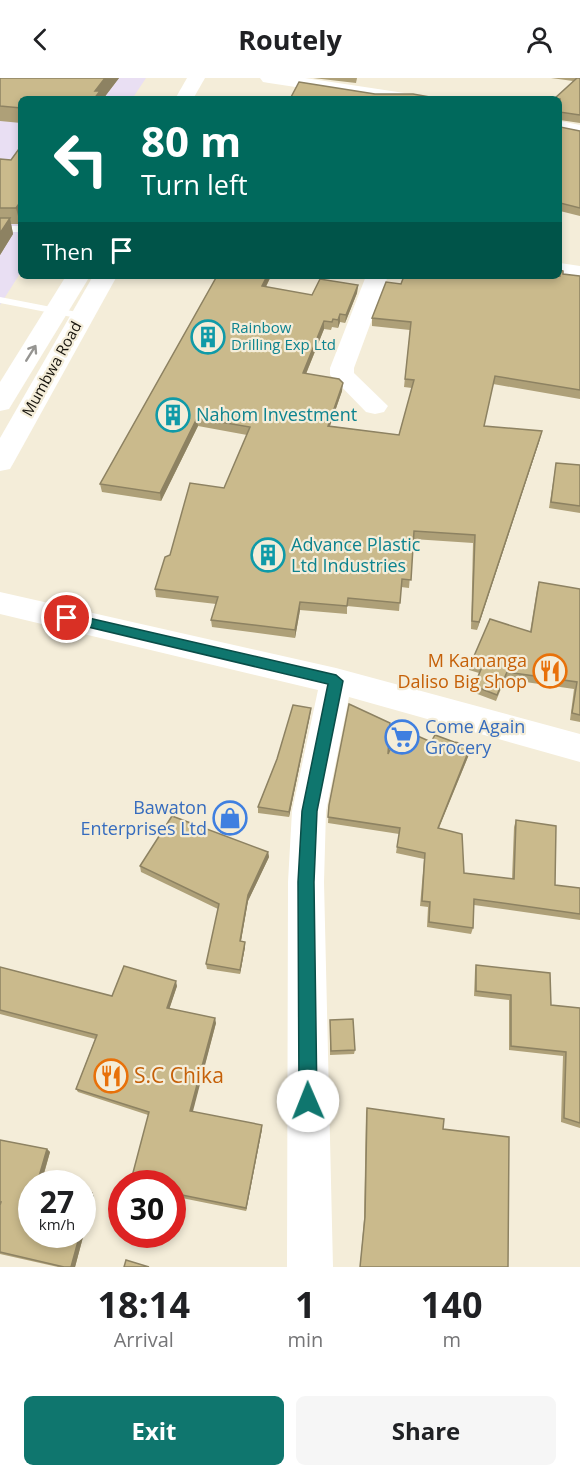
<!DOCTYPE html>
<style>
body{margin:0;font-family:"Open Sans",sans-serif;background:#f6f6f6;color:#202124;height:100vh;display:flex;flex-direction:column;font-size:22px;white-space:nowrap}
*{box-sizing:border-box;margin:0}
p{font-size:20px;color:#757577}
.icon{flex:none;width:33px;height:33px;fill:none;stroke:currentColor;stroke-width:2;stroke-linecap:round;stroke-linejoin:round}
.map{position:relative;height:1189px;overflow:hidden}
.sheet{display:flex;flex-direction:column;background:#fff;flex:1}
.sheet>*{flex:none}
.top-card{position:absolute;left:18px;top:18px;width:544px;height:183px;border-radius:9px;box-shadow:0 3px 9px #0003;background:#00695c;color:#fff;overflow:hidden}
.speed{position:absolute;left:18px;top:1092px;display:flex;gap:12px;font-size:30px;font-weight:700;text-align:center}
.speed>*{display:grid;place-content:center;width:78px;height:78px;border-radius:50%;background:#fff;box-shadow:0 3px 9px #0003;line-height:1}
.speed small{font-size:15px;font-weight:400}
.speed .limit{border:9px solid #d22;background:#fff;color:#111}
.pin{position:absolute;display:grid;place-items:center;width:51px;height:51px;color:#fff;margin:-26px;border:3px solid #fff;border-radius:50%;box-shadow:0 2px 6px #0007}
.me{position:absolute;width:66px;margin:-33px;rotate:359deg;stroke-linejoin:round;filter:drop-shadow(0 0 4px #0008)}
.turn{display:flex;align-items:center;gap:21px;height:126px;padding:0 24px;font-size:27px}
.turn .icon{width:78px;height:78px;stroke-width:2.5}
.turn b{display:block;font-size:42px;line-height:51px}
.then{display:flex;align-items:center;height:57px;padding:0 24px;background:#0003;gap:12px;font-size:22px}
.eta{display:flex;justify-content:space-evenly;align-items:center;height:102px;text-align:center}
.eta b{font-size:36px;font-weight:700;line-height:42px}
.action{display:flex;gap:12px;margin-top:auto;padding:12px 24px}
.action a{flex:1;height:69px;border-radius:9px;background:#0f766e;color:#fff;font-size:24px;font-weight:700;line-height:69px;text-align:center}
.action a+a{background:#f6f6f6;color:#202124}
header{display:flex;justify-content:space-between;align-items:center;height:78px;padding:0 24px;background:#fff;font-size:27px;font-weight:700}
.map>svg:first-child{display:block}
</style>
<header><svg class="icon" aria-label="back" viewBox="0 0 24 24"><path d="M15 5l-7 7 7 7"/></svg>Routely<svg class="icon" aria-label="person" viewBox="0 0 24 24"><circle cx="12" cy="8" r="4"/><path d="M4 21q1-7 8-7t8 7"/></svg></header>
<div class="map">
<svg width="580" height="1189" viewBox="0 0 580 1189">
<rect width="100%" height="100%" fill="#f4edd9"/>
<polygon fill="#e9dff3" points="0,0 146,0 132,21 21,21 21,194 0,227"/>
<g fill="none" stroke-linecap="round" stroke-linejoin="round">
<g fill="#fff" fill-rule="evenodd">
<rect x="0" y="148" width="21" height="6"/>
<polygon points="0,219 82,235 88,238 82,241 0,225"/>
</g>
<g fill="#fff" fill-rule="evenodd">
<polygon points="260,0 305,0 411,16 417,17 420,21 375,21 269,5 263,4"/>
<polygon points="560,43 580,47 580,59 560,55"/>
<polygon points="560,185 580,188 580,202 557,198 560,198"/>
<polygon points="366,198 388,198 354,290 354,295 388,328 384,334 375,336 366,334 330,297 330,290"/>
<polygon points="0,514 336,590 580,656 580,684 349,619 326,733 324,804 333,1189 287,1189 288,804 292,733 318,612 0,536"/>
</g>
<g fill="#fff" fill-rule="evenodd">
<polygon points="187,0 205,0 193,21 175,21"/>
<polygon points="66,198 90,198 9,331 0,333 0,304"/>
<polygon points="93,198 117,198 14,384 10,391 0,393 0,360"/>
</g>
</g>
<g fill="#aea078">
<polygon points="0,0 119,0 103,21 21,21 21,45 0,43"/>
<polygon points="313,0 357,0 356,5"/>
<polygon points="551,0 580,0 580,45 560,42 560,49 580,53 580,138 560,133 560,21 573,3"/>
<polygon points="21,68 21,144 20,146 11,146 13,156 0,177 0,81 11,82"/>
<polygon points="563,196 580,198 580,321 493,306 484,348 540,361 477,552 471,551 473,465 413,461 409,510 401,509 399,533 347,528 347,536 300,532 295,560 212,549 211,542 216,526 156,519 155,511 170,477 224,410 247,357 198,348 161,423 102,414 100,406 217,198 271,198 266,209 312,217 358,207 357,215 345,245 340,244 338,250 332,249 331,252 324,251 306,296 342,313 330,348 399,357 412,310 404,309 410,252 372,248 372,240 401,206"/>
<polygon points="556,385 580,387 580,435 549,430"/>
<polygon points="539,504 580,532 580,644 570,642 574,611 505,601 496,623 472,614 474,608 479,595 469,592 471,585 530,554 537,511"/>
<polygon points="311,630 310,637 289,739 258,735 258,729 277,681"/>
<polygon points="431,664 470,674 439,750 464,795 512,801 514,749 516,742 555,807 580,810 580,842 474,827 473,850 471,856 427,849 428,829 420,828 424,781 396,775 399,756 328,745 329,727 388,676"/>
<polygon points="268,774 269,779 248,823 241,863 245,864 245,869 240,896 207,891 206,886 218,831 141,794 140,788"/>
<polygon points="476,887 551,927 580,930 580,1050 561,1044 563,978 509,972 509,922 474,918 475,892"/>
<polygon points="0,889 112,918 177,908 169,931 216,945 192,1034 262,1051 246,1133 172,1118 172,1106 148,1037 78,1014 76,1011 95,961 0,936"/>
<polygon points="330,942 355,972 354,976 330,977"/>
<polygon points="367,1030 443,1051 508,1189 360,1189 364,1141 366,1034"/>
<polygon points="0,1062 47,1071 50,1074 42,1103 94,1118 75,1189 58,1189 0,1176"/>
</g>
<g fill="#8d8262">
<polygon points="105,0 119,0 103,21 94,21 95,13"/>
<polygon points="21,123 21,144 20,146 16,130"/>
<polygon points="10,140 13,156 0,177 0,155"/>
<polygon points="267,198 271,198 262,216 262,208"/>
<polygon points="358,207 357,215 345,245 346,237"/>
<polygon points="340,236 340,244 338,250 338,242"/>
<polygon points="324,243 324,251 303,303 303,295"/>
<polygon points="343,305 342,313 327,356 328,348"/>
<polygon points="197,340 198,348 161,423 160,415"/>
<polygon points="542,353 540,361 477,552 479,544"/>
<polygon points="300,524 300,532 295,560 295,552"/>
<polygon points="311,630 310,637 289,739 289,734"/>
<polygon points="471,667 470,674 436,756 438,750"/>
<polygon points="268,774 269,779 248,823 240,868 240,863 248,817"/>
<polygon points="245,864 245,869 240,896 240,892"/>
<polygon points="176,903 177,908 168,935 167,930"/>
<polygon points="215,940 216,945 192,1037 190,1033"/>
<polygon points="262,1047 262,1051 246,1133 246,1130"/>
<polygon points="47,1071 50,1074 41,1105 38,1102"/>
<polygon points="92,1115 94,1118 75,1189 71,1189 80,1156 82,1156 82,1148"/>
</g>
<g fill="#caba8c" stroke="#8d8262" stroke-width="1.5">
<polygon points="0,0 105,0 95,13 100,13 94,21 21,21 21,30 0,28"/>
<polygon points="577,0 580,0 580,37 560,34 560,49 580,53 580,130 560,125 560,21 554,21"/>
<polygon points="299,4 375,16 413,16 441,21 290,21"/>
<polygon points="21,68 21,123 16,130 0,130 0,81 11,82"/>
<polygon points="0,140 10,140 0,155"/>
<polygon points="560,192 563,193 563,196 580,198 580,312 495,298 484,348 542,353 479,544 472,543 475,457 414,453 411,502 402,501 400,525 348,520 347,528 300,524 295,552 211,542 218,519 155,511 165,479 170,477 190,405 224,410 250,349 197,340 160,415 100,406 217,198 267,198 262,208 312,217 320,201 358,207 346,237 340,236 338,242 333,241 332,244 324,243 303,295 339,301 343,305 328,348 399,357 414,302 405,301 411,244 372,240 386,204 401,206 404,198 560,198"/>
<polygon points="556,385 580,387 580,428 551,424"/>
<polygon points="539,504 580,511 580,637 572,635 577,604 507,594 497,617 474,608 482,589 471,585 490,541 531,554"/>
<polygon points="349,626 390,645 388,676 400,650 431,664 435,657 454,664 471,667 438,750 462,756 464,795 514,801 516,742 556,748 555,807 580,810 580,836 474,821 473,850 429,844 430,824 422,823 425,775 397,769 400,750 328,739 329,727"/>
<polygon points="293,627 311,630 289,734 258,729 277,681"/>
<polygon points="172,738 268,774 248,817 240,863 245,864 240,892 206,886 219,826 140,788"/>
<polygon points="476,887 550,895 551,927 580,930 580,1045 564,1040 566,974 511,968 511,917 476,913"/>
<polygon points="124,888 176,903 167,930 215,940 190,1033 262,1047 246,1130 172,1115 172,1106 130,1106 149,1034 76,1011 97,957 0,932 0,889 112,918"/>
<polygon points="353,941 355,972 331,973 330,942"/>
<polygon points="367,1030 444,1041 443,1051 509,1059 508,1189 360,1189 365,1139"/>
<polygon points="0,1062 47,1071 38,1102 52,1106 32,1106 32,1156 80,1156 71,1189 64,1189 0,1174 0,1127 1,1124 0,1124"/>
<polygon points="82,1113 92,1115 82,1148"/>
<polygon points="126,1182 149,1189 124,1189"/>
</g>
<defs><path id="oneway-shaft" d="M-6 0H5M1.5-3L5.5 0L1.5 3" fill="none" stroke-width="1.6" stroke-linecap="round" stroke-linejoin="round" transform="scale(1.5)"/></defs>
<use stroke="#969592" href="#oneway-shaft" transform="translate(31 275) rotate(-58)"/>
<polygon fill="#0f766e" stroke="#0a4d48" stroke-width="1.5" points="67,535 336,597 343,603 317,733 314,804 317,1023 314,1029 308,1032 301,1029 299,1023 298,804 302,733 328,606 63,543 61,540 63,536"/>
<defs>
<g id="building-ring" transform="scale(1.725)"><circle r="9.5" fill="#f4edd9" stroke="#0f9aa8" stroke-width="1.5"/><path d="M-4-6H4V6H1V3H-1V6H-4ZM-2.5-4.3h1.7v1.8h-1.7ZM.8-4.3h1.7v1.8H.8ZM-2.5-1h1.7V.8h-1.7ZM.8-1h1.7V.8H.8Z" fill="#0f9aa8"/></g>
<g id="restaurant-ring" transform="scale(1.725)"><circle r="9.5" fill="#f4edd9" stroke="#e8710a" stroke-width="1.5"/><path d="M-5-6h1v4h1v-4h1v4h1v-4h1v5L-1.5 .5V6h-2V.5L-5-1ZM5-6V6H3V1.5H1.5Q1.5-4 5-6Z" fill="#e8710a"/></g>
<g id="supermarket-ring" transform="scale(1.725)"><circle r="9.5" fill="#f4edd9" stroke="#3f7fe0" stroke-width="1.5"/><path d="M-6-5.5h2.5l.6 2H6L4.5 2H-2.5L-4.4-4H-6ZM-1.5 3.2a1.3 1.3 0 1 0 .1 0ZM3 3.2a1.3 1.3 0 1 0 .1 0Z" fill="#3f7fe0"/></g>
<g id="shop-ring" transform="scale(1.725)"><circle r="9.5" fill="#f4edd9" stroke="#3f7fe0" stroke-width="1.5"/><path d="M-5-2.5h2.3a2.7 3.5 0 0 1 5.4 0H5L5.5 6h-11ZM-1.5-2.5h3a1.5 2.3 0 0 0-3 0Z" fill="#3f7fe0"/></g>
</defs>
<g fill-rule="evenodd">
<use href="#building-ring" x="208" y="259"/>
<use href="#building-ring" x="173" y="337"/>
<use href="#building-ring" x="268" y="477"/>
<use href="#restaurant-ring" x="550" y="593"/>
<use href="#supermarket-ring" x="402" y="659"/>
<use href="#shop-ring" x="230" y="740"/>
<use href="#restaurant-ring" x="111" y="998"/>
</g>
<g text-anchor="middle" stroke-width="4.5" stroke-linejoin="round" paint-order="stroke">
<g font-size="15" fill="#0d838f" stroke="#f4edd9" text-anchor="start">
<text x="231" y="255">Rainbow<tspan x="231" dy="17">Drilling Exp Ltd</tspan></text>
</g>
<g font-size="15" fill="#16130c" stroke="#f4edd9">
<text transform="translate(52 291) rotate(-61)" y="5">Mumbwa Road</text>
</g>
<g font-size="18" fill="#0d838f" stroke="#f4edd9" text-anchor="start">
<text x="196" y="343">Nahom Investment</text>
<text x="291" y="473">Advance Plastic<tspan x="291" dy="21">Ltd Industries</tspan></text>
</g>
<g font-size="18" fill="#c56008" stroke="#f4edd9" text-anchor="end">
<text x="527" y="589">M Kamanga<tspan x="527" dy="21">Daliso Big Shop</tspan></text>
</g>
<g font-size="18" fill="#366cbe" stroke="#f4edd9" text-anchor="start">
<text x="425" y="655">Come Again<tspan x="425" dy="21">Grocery</tspan></text>
<text x="207" y="736" text-anchor="end">Bawaton<tspan x="207" dy="21">Enterprises Ltd</tspan></text>
</g>
<g font-size="21" fill="#c56008" stroke="#f4edd9" text-anchor="start">
<text x="134" y="1005">S.C Chika</text>
</g>
</g>
</svg>
<div class="speed"><div>27<small>km/h</small></div><div class="limit">30</div></div>
<div class="pin" style="left:67px;top:540px;background:#d93025"><svg class="icon" aria-label="arrive" viewBox="0 0 24 24"><path d="M6 21V4h12l-3 4 3 4H6"/></svg></div>
<svg class="me" style="left:308px;top:1023px" viewBox="-20 -20 40 40"><circle r="19" fill="#fff"/><path d="M0-13L10 11 0 6-10 11z" fill="#0f766e"/></svg>
<div class="top-card">
<div class="turn"><svg class="icon" aria-label="left" viewBox="0 0 24 24"><path d="M17 20v-9H6M10 6l-5 5 5 5"/></svg><div><b>80 m</b>Turn left</div></div>
<div class="then">Then<svg class="icon" aria-label="arrive" viewBox="0 0 24 24"><path d="M6 21V4h12l-3 4 3 4H6"/></svg></div>
</div>
</div>
<section class="sheet">
<div class="eta">
<div><b>18:14</b><p>Arrival</p></div>
<div><b>1</b><p>min</p></div>
<div><b>140</b><p>m</p></div>
</div>
<div class="action"><a>Exit</a><a>Share</a></div>
</section>
